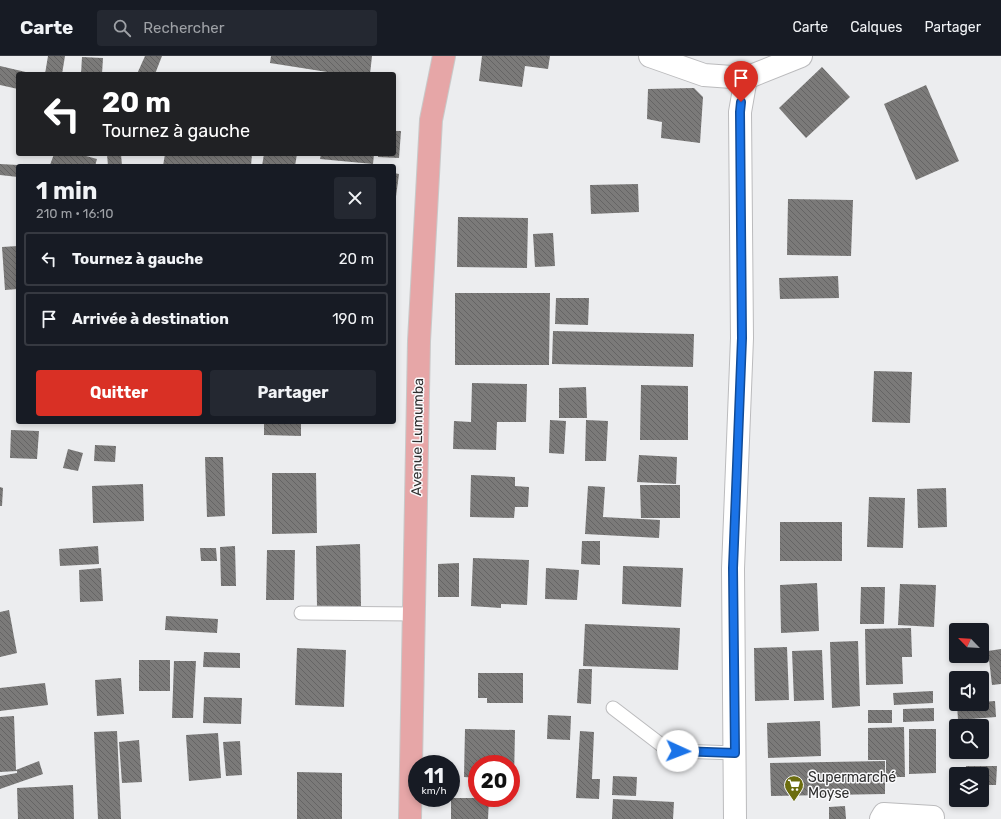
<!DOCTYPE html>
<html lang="fr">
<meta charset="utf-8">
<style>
body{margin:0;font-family:Rubik,sans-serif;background:#242831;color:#f1f3f6;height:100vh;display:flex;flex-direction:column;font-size:15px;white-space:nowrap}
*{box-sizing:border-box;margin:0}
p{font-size:13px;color:#9ea1a6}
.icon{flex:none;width:22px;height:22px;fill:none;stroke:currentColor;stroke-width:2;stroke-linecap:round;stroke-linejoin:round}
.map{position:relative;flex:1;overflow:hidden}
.drawer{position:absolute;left:16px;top:108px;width:380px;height:260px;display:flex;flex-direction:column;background:#171b24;border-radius:4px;box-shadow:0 2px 6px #0003}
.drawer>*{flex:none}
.banner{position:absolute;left:16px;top:16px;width:380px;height:84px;border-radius:4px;box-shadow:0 2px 6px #0003;background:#202124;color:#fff;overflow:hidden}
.needle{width:26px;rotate:295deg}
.tools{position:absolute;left:949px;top:567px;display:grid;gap:8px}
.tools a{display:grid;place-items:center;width:40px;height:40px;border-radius:4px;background:#171b24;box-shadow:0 2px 6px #0003;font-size:20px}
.speed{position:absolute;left:408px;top:699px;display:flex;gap:8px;font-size:20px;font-weight:700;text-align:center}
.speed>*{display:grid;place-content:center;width:52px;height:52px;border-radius:50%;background:#171b24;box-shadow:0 2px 6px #0003;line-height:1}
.speed small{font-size:10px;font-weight:400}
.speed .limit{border:6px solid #d22;background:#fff;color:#111}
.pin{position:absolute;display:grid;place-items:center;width:34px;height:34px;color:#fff;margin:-41px -17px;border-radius:50% 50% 50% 0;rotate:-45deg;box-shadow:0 0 4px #0007}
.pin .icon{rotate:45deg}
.me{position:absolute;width:44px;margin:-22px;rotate:92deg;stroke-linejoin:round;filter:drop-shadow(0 0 3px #0008)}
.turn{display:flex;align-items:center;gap:14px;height:84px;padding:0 20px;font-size:18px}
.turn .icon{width:52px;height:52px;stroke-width:2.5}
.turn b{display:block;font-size:28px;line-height:34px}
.round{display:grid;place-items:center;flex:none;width:42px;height:42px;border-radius:4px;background:#242831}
.headline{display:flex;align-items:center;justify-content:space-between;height:68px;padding:0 20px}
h1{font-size:24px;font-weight:700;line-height:30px}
.button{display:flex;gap:8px;margin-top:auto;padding:8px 20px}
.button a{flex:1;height:46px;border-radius:4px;background:#d93025;color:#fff;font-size:16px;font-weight:700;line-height:46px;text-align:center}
.button a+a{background:#242831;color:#f1f3f6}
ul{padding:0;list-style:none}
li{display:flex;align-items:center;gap:12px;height:54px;margin:0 8px 6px;padding:0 12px;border:2px solid #363941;border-radius:4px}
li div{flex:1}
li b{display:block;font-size:15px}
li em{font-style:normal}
header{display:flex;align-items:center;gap:24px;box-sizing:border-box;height:56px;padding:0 20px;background:#171b24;border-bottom:1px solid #363941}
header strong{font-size:19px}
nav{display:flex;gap:22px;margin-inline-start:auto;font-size:14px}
.search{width:280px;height:36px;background:#242831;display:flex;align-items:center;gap:10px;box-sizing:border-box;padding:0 14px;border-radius:4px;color:#9ea1a6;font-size:15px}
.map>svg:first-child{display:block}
</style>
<header>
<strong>Carte</strong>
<div class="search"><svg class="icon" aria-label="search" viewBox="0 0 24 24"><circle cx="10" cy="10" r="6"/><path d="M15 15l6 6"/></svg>Rechercher</div>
<nav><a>Carte</a><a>Calques</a><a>Partager</a></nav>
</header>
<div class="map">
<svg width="1001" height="763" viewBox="0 0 1001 763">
<defs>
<pattern id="building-back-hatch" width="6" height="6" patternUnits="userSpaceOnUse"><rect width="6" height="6" fill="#7b7a79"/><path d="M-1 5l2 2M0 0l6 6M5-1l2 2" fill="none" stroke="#656464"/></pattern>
</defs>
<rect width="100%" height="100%" fill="#ecedef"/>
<g fill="url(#building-back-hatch)">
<polygon points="48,0 65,0 62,18 45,18"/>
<polygon points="145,0 162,0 155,18 137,18"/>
<polygon points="271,0 372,0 370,18 340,18 270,7"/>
<polygon points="482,0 550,0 548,13 525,10 522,31 479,25"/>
<polygon points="82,1 103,2 102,18 81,18"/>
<polygon points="0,10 30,17 30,18 18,18 18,33 0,29"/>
<polygon points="822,11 850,41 806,82 779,52"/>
<polygon points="926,29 959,105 916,124 884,48"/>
<polygon points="694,32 703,41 700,87 661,82 662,66 647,63 648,33"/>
<polygon points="394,75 401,75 399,102 378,101 378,98 394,98"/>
<polygon points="54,98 87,98 86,100 97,103 95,110 53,110 50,109"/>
<polygon points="107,98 121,98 122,110 108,110"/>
<polygon points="165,98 252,98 251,110 163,110"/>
<polygon points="264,98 297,98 295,110 262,110"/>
<polygon points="321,98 374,98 373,108 320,103"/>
<polygon points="0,108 18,109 18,121 0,119"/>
<polygon points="394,117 399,118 395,148 394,147"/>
<polygon points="638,128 639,156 591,158 590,129"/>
<polygon points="788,143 853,144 851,200 787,199"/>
<polygon points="458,161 528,162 527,212 457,211"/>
<polygon points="553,177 555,210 535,211 533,178"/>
<polygon points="18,190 18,233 5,234 2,191"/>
<polygon points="838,220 839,242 780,243 779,222"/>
<polygon points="455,237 550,237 549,309 455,309"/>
<polygon points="556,242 589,242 588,269 555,268"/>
<polygon points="553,275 694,278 693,311 552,308"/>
<polygon points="874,315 912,316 910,367 872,366"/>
<polygon points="472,327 527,328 526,366 497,366 496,394 453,393 454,365 471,366"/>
<polygon points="641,329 688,330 688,384 640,384"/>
<polygon points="586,331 587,362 559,362 559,332"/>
<polygon points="550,364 566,365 564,398 549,397"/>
<polygon points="586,364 608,365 606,405 585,405"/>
<polygon points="264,366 301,366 301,380 264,379"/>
<polygon points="11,374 39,375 37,403 10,402"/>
<polygon points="95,389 116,390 115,406 94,405"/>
<polygon points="68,393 83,397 78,415 63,412"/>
<polygon points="639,399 677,401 676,428 637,426"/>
<polygon points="205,401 223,401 225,460 207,461"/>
<polygon points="272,417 316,417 317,477 272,478"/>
<polygon points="471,419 515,421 515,430 529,431 528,451 515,451 514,462 470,461"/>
<polygon points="143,428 144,465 93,467 92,430"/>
<polygon points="640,429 680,429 680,462 641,462"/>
<polygon points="588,430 605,431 603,461 660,464 659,482 585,478"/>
<polygon points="0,431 3,432 2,450 0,450"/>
<polygon points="946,432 947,471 918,472 917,433"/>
<polygon points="869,441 905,442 903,492 867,491"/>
<rect x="780" y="466" width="62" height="39"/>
<polygon points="582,485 600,485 600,509 581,508"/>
<polygon points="360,488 361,550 317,551 316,490"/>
<polygon points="98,490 99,508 60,510 59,493"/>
<polygon points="235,490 236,530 221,530 220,491"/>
<polygon points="200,492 216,492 217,505 201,505"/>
<polygon points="267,494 295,494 294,544 266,544"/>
<polygon points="473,502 529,504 527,549 501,548 501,552 471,550"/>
<polygon points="459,507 459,541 438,541 438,508"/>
<polygon points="623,510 683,512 681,551 622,548"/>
<polygon points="101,512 103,545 80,546 79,514"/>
<polygon points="546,512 579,514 577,544 545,543"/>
<polygon points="817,527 819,575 781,577 780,529"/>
<polygon points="900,528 936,529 934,571 898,569"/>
<polygon points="861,531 885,531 884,568 860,568"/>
<polygon points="9,554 17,597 0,601 0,556"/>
<polygon points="166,560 218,563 217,577 165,574"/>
<polygon points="585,568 680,572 678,614 583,610"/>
<polygon points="911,572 912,601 902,601 903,628 866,629 865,573"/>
<polygon points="858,585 860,650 832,652 830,586"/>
<polygon points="787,591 789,644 755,645 754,592"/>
<polygon points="297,592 346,594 344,651 295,649"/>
<polygon points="1001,593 1001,628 992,629 988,595"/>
<polygon points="822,594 824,644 794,645 792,595"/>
<polygon points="204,596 240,597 240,612 203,611"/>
<rect x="139" y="604" width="31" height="31"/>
<polygon points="174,605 196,605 193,662 172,662"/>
<polygon points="579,613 592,613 591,648 577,647"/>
<polygon points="478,617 523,617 523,647 487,647 487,642 478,642"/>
<polygon points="121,622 124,658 97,660 95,624"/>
<polygon points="45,627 48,649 0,655 0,632"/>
<polygon points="933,635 933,647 894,649 893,637"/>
<polygon points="204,641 242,642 241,668 203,667"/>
<polygon points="995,645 996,661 958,664 957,648 982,648 982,646"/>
<polygon points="934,652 934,665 903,666 903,653"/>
<rect x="868" y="654" width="24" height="13"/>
<polygon points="548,659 571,660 570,684 547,683"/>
<polygon points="14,660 16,714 39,705 43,718 0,733 0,720 17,717 17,715 0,716 0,661"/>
<polygon points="820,665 821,700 768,702 767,667"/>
<polygon points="904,671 905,721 886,721 886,704 868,704 868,672"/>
<polygon points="465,673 515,674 514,723 511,723 511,708 477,708 477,722 464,721"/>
<polygon points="909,673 936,673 936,717 909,718"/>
<polygon points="117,675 121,763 98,763 94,676"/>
<polygon points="580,675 594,676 592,723 600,723 599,743 576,742"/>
<polygon points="218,677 221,722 189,725 186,679"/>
<polygon points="139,684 142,726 122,727 119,686"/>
<polygon points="240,685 242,719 226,720 223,686"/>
<polygon points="885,705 885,738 771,740 770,707"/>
<polygon points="966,710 997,710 996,729 982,729 982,718 966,718"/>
<polygon points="297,716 342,717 342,763 297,763"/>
<polygon points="613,720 637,721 636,740 612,739"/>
<polygon points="73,729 74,763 18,763 17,732"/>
<polygon points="451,742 489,742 488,763 451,763"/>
<polygon points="613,743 674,746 673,763 612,763"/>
<polygon points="845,750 846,763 829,763 829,751"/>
</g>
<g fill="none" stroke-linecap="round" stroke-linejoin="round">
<g stroke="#bbbbbd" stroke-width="15">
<g id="service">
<polyline points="301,557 414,558"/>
<polyline points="613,652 664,691 678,695 735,697"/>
</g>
</g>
<g stroke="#bbbbbd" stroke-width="24">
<g id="minor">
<polyline points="650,0 704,19 746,22 801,0"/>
<polyline points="735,763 733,513 742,282 740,56 746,22"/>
<polyline points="881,763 884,758 933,761"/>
</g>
</g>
<g stroke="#c9c9c9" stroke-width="24">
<polyline id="primary" points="410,763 419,285 431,64 444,0"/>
</g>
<use href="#service" stroke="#fff" stroke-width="13"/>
<use href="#minor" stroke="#fff" stroke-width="22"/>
<use href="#primary" stroke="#e6a6a7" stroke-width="22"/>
</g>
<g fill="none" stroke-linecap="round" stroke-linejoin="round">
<g stroke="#114b97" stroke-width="10">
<polyline id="route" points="678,695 735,697 733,512 742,282 740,56 741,46"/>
</g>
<use href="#route" stroke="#1a73e8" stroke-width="7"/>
</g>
<defs>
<g id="supermarket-pin" transform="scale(1)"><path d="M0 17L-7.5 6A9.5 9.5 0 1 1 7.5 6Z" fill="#6c6d0f" stroke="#fafafc"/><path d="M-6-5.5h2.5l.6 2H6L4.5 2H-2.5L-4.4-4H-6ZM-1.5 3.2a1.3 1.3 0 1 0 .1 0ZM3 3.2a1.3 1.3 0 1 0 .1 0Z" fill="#fff"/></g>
</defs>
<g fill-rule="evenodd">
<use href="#supermarket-pin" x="794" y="729"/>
</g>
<g text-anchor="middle" stroke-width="3" stroke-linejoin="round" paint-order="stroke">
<g font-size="14" fill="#2f2f2f" stroke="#fafafc">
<text transform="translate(417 381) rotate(-89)" y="5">Avenue Lumumba</text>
</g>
<g font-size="14" fill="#2f2f2f" stroke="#fafafc" text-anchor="start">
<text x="808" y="726">Supermarché<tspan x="808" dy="16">Moyse</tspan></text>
</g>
</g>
</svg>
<div class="tools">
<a><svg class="needle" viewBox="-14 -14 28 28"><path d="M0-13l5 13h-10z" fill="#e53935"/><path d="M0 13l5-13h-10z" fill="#9ea1a6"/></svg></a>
<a><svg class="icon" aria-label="sound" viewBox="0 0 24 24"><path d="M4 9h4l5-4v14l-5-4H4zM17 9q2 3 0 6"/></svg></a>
<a><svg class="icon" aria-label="search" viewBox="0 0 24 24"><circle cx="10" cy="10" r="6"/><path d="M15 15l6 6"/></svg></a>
<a><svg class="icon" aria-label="layers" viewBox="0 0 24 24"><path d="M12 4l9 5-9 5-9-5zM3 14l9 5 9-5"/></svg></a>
</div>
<div class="speed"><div>11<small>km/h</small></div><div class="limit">20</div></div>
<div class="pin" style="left:741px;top:46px;background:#d93025"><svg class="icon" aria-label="arrive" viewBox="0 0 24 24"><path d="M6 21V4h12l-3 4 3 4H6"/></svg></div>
<svg class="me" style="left:678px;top:695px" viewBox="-20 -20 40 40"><circle r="19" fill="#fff"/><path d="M0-13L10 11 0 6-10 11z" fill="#1a73e8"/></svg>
<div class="banner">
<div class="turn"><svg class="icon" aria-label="left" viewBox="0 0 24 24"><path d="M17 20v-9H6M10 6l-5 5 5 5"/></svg><div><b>20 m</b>Tournez à gauche</div></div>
</div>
<section class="drawer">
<div class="headline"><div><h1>1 min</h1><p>210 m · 16:10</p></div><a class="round"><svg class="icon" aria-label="close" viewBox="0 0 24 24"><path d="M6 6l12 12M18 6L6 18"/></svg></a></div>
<ul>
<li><svg class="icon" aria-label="left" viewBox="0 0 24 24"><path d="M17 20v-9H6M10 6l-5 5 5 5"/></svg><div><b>Tournez à gauche</b></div><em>20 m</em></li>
<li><svg class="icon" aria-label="arrive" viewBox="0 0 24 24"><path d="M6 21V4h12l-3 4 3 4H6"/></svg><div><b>Arrivée à destination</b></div><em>190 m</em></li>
</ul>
<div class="button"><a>Quitter</a><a>Partager</a></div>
</section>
</div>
